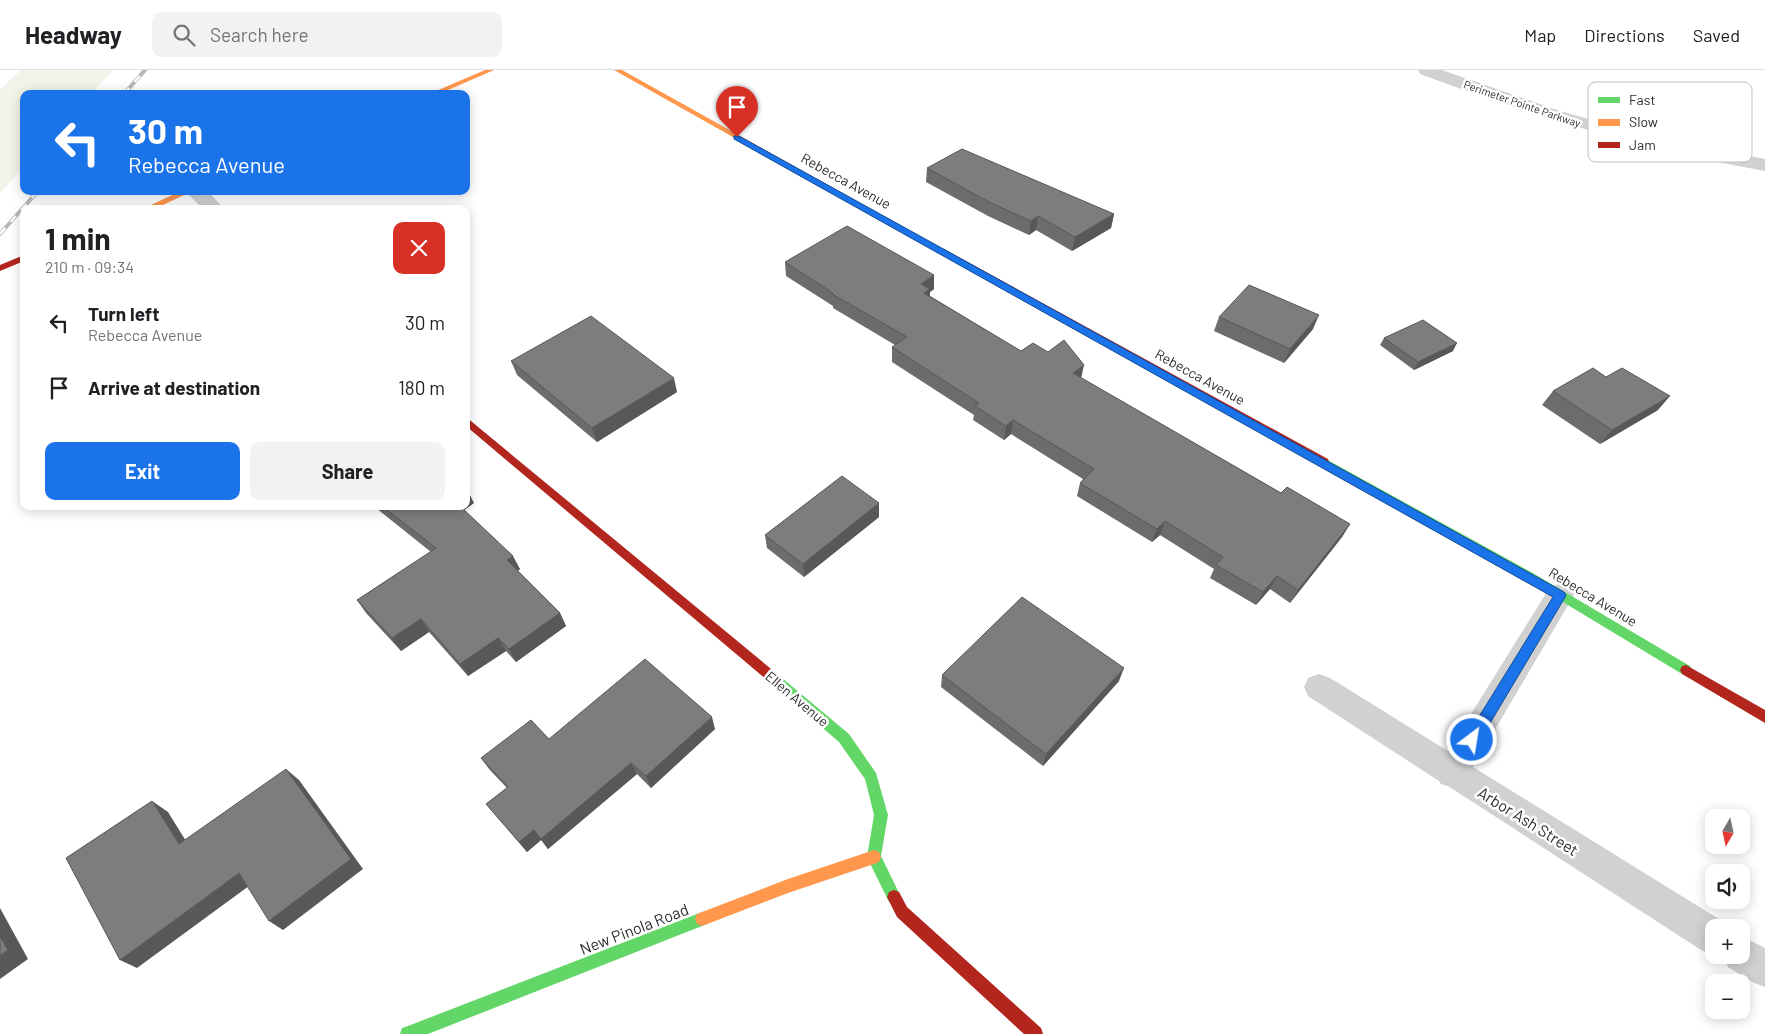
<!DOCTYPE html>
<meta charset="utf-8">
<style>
body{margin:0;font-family:Barlow,sans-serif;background:#f2f2f2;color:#202124;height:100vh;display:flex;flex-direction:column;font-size:19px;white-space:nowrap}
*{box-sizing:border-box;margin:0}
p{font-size:16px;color:#757577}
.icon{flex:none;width:28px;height:28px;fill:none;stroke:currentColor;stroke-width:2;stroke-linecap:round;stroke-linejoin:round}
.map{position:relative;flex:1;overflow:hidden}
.panel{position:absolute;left:20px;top:135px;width:450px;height:305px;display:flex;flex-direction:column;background:#fff;border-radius:10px;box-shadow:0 2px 12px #0003}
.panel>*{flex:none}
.hud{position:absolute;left:20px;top:20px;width:450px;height:105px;border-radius:10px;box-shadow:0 2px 12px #0003;background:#1a73e8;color:#fff;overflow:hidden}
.needle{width:32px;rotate:189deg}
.controls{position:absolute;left:1705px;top:739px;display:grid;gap:10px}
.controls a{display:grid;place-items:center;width:45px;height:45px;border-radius:10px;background:#fff;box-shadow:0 2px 12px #0003;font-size:25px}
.pin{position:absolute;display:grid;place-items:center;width:42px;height:42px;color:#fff;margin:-51px -21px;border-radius:50% 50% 50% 0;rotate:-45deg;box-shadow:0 0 5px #0007}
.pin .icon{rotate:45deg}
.me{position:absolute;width:55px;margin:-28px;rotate:31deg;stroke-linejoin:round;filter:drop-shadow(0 0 4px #0008)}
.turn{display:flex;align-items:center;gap:18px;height:105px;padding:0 25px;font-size:22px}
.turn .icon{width:65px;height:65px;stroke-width:2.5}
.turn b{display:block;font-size:35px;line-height:42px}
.round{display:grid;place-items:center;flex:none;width:52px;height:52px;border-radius:10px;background:#f2f2f2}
.head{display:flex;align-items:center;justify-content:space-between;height:85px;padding:0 25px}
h1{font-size:30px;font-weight:700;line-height:38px}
.button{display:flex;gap:10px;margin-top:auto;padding:10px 25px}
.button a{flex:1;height:58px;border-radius:10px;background:#1a73e8;color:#fff;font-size:20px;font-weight:700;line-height:58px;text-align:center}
.button a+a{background:#f2f2f2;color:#202124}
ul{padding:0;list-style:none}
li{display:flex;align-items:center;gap:15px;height:65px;padding:0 25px}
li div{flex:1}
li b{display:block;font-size:19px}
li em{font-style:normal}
header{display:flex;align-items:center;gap:30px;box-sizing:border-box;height:70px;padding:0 25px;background:#fff;border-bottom:1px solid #e0e0e0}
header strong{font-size:24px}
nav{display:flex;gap:28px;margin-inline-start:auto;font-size:18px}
.search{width:350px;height:45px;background:#f2f2f2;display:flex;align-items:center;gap:12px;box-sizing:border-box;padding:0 18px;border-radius:10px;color:#757577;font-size:19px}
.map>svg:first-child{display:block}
</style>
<header>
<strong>Headway</strong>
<div class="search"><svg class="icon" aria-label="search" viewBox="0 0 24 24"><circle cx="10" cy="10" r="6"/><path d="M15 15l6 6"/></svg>Search here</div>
<nav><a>Map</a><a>Directions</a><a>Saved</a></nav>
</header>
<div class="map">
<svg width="1765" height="964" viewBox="0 0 1765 964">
<rect width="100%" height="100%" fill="#fff"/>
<polygon fill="#f1f4e9" points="21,0 113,0 91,24 24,24 24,97 0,123 0,20"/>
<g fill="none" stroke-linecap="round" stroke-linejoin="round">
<g fill="#d1d1d1" fill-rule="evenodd">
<path d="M1418,0H1442L1557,40L1640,64L1765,89V101C1646,80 1533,46 1420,4Z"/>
<polygon points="185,121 207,121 225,139 203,139"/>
<polygon points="1560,513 1570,517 1574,525 1473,697 1727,854 1728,858 1714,858 1714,885 1701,880 1448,716 1441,714 1439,711 1308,626 1304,617 1308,608 1319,604 1330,608 1448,681 1550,517"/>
<polygon points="1741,866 1765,878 1765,917 1752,912 1728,897 1723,885 1741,885"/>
</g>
<g fill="#63d668" fill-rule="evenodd">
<polygon points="1324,388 1531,502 1690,596 1692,600 1690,604 1686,605 1682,604 1523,508 1320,395 1319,392 1320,389"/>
<polygon points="772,602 776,603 849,664 876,703 888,745 881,786 901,827 899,832 894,834 889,832 867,787 874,745 865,709 839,672 768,611 766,607 768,603"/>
<polygon points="702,842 707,844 709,849 707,854 702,856 428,964 400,964 402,958 408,956"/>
</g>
<g fill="#ff974d" fill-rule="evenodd">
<polygon points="485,0 494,0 439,24 429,24"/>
<polygon points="614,0 622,0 948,182 947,184 941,184"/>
<polygon points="181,121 193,121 154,139 142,139"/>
<polygon points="874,780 879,782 881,787 879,792 874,794 788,823 702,856 697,854 695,849 697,844 702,842 788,809"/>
</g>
<g fill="#b3261e" fill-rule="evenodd">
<polygon points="944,179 1328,389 1329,392 1328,395 1320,395 941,184 941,180"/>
<polygon points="24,185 24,191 0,201 0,195"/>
<polygon points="466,347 776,603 778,607 776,611 772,612 768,611 466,356"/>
<polygon points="1686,595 1765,640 1765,653 1682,604 1680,600 1682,596"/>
<polygon points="894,820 899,822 907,837 1041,958 1043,964 1024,964 897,847 887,827 889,822"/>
</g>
<g stroke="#b8b8b8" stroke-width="4">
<g id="rail">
<polyline points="124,24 145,0"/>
<polyline points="0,164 38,121"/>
</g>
</g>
<use href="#rail" stroke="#fff" stroke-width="2.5" stroke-dasharray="8" stroke-linecap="butt"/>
</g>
<g fill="#6c6c6c">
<polygon points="927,98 1114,144 1111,158 1072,181 1036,160 1029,165 988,146 926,112"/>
<polygon points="785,192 934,205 934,219 930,222 930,226 1021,281 1081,308 1281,423 1350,454 1342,467 1290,533 1270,519 1256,535 1210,508 1214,499 1160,465 1152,472 1077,426 1080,413 1083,409 1011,364 1004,370 973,350 974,345 892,292 892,277 895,275 833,238 833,236 786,206"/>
<polygon points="1219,247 1313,259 1284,293 1214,261"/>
<polygon points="1384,268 1453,281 1414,300 1380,275"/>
<polygon points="511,291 677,322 597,372 517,305"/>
<polygon points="1553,321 1658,340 1600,374 1542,335"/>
<polygon points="474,433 464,440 520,499 518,501 560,543 566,556 516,592 506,581 468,606 429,562 401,581 366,543 357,530 431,482 376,438 374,436 466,436"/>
<polygon points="879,433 879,447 804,507 767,478 765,465"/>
<polygon points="942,605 1119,611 1043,696 941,617"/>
<polygon points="715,659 651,718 637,704 548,779 541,770 527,782 486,734 507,718 489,699 481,688 549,669"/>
</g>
<g fill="#585858">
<polygon points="1114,144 1111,158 1072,181 1075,167"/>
<polygon points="1038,146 1036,160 1029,165 1031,151"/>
<polygon points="934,205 934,219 930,222 929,233 924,237 921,214"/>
<polygon points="1319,245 1313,259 1284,293 1290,279"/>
<polygon points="1457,273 1453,281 1414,300 1418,292"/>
<polygon points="1084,295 1081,309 1073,303"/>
<polygon points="674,308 677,322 597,372 592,358"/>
<polygon points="1670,326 1658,340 1600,374 1612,360"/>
<polygon points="1013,350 1011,364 1004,370 1006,356"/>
<polygon points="467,419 474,433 460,443 456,436 466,436"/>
<polygon points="879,433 879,447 804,507 803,494"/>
<polygon points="1165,451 1160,465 1152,472 1157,459"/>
<polygon points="1350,454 1342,467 1290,533 1298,520"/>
<polygon points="513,486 520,499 514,503 507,490"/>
<polygon points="1277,506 1270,519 1256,535 1263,522"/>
<polygon points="560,543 566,556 516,592 509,579"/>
<polygon points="421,549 429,562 401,581 392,568"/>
<polygon points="498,568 506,581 468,606 460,594"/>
<polygon points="1124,598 1119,611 1043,696 1046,684"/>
<polygon points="712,647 715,659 651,718 646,706"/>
<polygon points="631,693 637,704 548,779 541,769"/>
<polygon points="286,699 299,710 363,799 283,860 269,851"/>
<polygon points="152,731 168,742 194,784 179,774"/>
<polygon points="534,760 541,770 527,782 519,772"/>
<polygon points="239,803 253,813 137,898 120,890"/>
<polygon points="0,838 28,889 0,909"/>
</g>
<g fill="#7d7d7d" stroke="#585858">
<polygon points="962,79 1114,144 1075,167 1038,146 1031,151 989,132 927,98"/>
<polygon points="847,156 934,205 921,214 930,219 924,223 1021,281 1033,273 1048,282 1064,270 1084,295 1073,303 1281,423 1287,417 1350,454 1298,520 1277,506 1263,522 1216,495 1223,487 1165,451 1157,459 1080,413 1094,399 1013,350 1006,356 975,336 979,333 892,277 907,267 832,224 833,223 785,192"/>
<polygon points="1249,215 1319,245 1290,279 1219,247"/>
<polygon points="591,246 674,308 592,358 511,291"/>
<polygon points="1423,250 1457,273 1418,292 1384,268"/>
<polygon points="1593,298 1606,307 1622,298 1670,326 1612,360 1553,321"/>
<polygon points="842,406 879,433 803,494 765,465"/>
<polygon points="382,436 460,436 513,486 507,490 560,543 509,579 498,568 460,594 421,549 392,568 357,530 436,478"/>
<polygon points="1022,527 1124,598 1046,684 942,605"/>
<polygon points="645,589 712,647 646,706 631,693 541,769 534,760 519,772 486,734 508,717 481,688 531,650 549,669"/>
<polygon points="286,699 351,789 269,851 239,803 120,890 66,788 152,731 179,774"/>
<polygon points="0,866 8,880 0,886"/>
</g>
<polygon fill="#1a73e8" stroke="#114b97" points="734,66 739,66 1564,522 1566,525 1564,529 1477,675 1472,676 1467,675 1465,670 1467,666 1553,527 734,69"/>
<g text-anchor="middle" stroke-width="5" stroke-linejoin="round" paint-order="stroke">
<g font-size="11" fill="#2c2c2c" stroke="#fff">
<text transform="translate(1522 34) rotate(19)" y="4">Perimeter Pointe Parkway</text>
</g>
<g font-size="14" fill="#2c2c2c" stroke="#fff">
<text transform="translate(846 111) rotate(29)" y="5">Rebecca Avenue</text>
<text transform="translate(1200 307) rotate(29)" y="5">Rebecca Avenue</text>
<text transform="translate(1593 527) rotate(31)" y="5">Rebecca Avenue</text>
<text transform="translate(797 629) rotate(40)" y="5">Ellen Avenue</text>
</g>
<g font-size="16" fill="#2c2c2c" stroke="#fff">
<text transform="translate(1528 751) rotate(32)" y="6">Arbor Ash Street</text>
<text transform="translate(634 859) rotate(-21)" y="6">New Pinola Road</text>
</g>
</g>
<rect x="1588" y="12" width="164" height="80" rx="8" fill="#fff" stroke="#c0c0c0" stroke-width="1"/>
<rect x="1598" y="27" width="22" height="6" fill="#63d668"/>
<rect x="1598" y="49" width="22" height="7" fill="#ff974d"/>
<rect x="1598" y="72" width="22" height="6" fill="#b3261e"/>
<g font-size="14" fill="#2c2c2c">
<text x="1629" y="35">Fast</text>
<text x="1629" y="57">Slow</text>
<text x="1629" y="80">Jam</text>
</g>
</svg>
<div class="controls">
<a><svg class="needle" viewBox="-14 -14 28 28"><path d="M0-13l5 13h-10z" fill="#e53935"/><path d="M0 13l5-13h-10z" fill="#757577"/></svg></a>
<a><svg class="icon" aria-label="sound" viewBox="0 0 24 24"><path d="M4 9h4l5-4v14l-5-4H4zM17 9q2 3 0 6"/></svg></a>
<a>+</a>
<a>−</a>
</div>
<div class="pin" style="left:737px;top:67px;background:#d93025"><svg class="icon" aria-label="arrive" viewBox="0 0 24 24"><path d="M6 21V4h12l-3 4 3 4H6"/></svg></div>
<svg class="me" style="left:1472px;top:670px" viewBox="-20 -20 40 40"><circle r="17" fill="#1a73e8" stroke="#fff" stroke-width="3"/><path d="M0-11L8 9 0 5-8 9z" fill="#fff"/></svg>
<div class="hud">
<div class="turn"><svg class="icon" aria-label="left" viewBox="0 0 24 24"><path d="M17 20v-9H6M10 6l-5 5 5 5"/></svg><div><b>30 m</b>Rebecca Avenue</div></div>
</div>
<section class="panel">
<div class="head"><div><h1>1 min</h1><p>210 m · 09:34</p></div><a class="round" style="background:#d93025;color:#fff"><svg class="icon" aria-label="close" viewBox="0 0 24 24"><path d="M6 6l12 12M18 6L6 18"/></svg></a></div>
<ul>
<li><svg class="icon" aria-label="left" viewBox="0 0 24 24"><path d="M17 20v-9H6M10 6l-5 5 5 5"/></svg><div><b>Turn left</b><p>Rebecca Avenue</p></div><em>30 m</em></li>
<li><svg class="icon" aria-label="arrive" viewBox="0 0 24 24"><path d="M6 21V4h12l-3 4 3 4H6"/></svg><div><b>Arrive at destination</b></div><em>180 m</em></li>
</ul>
<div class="button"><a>Exit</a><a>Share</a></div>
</section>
</div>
